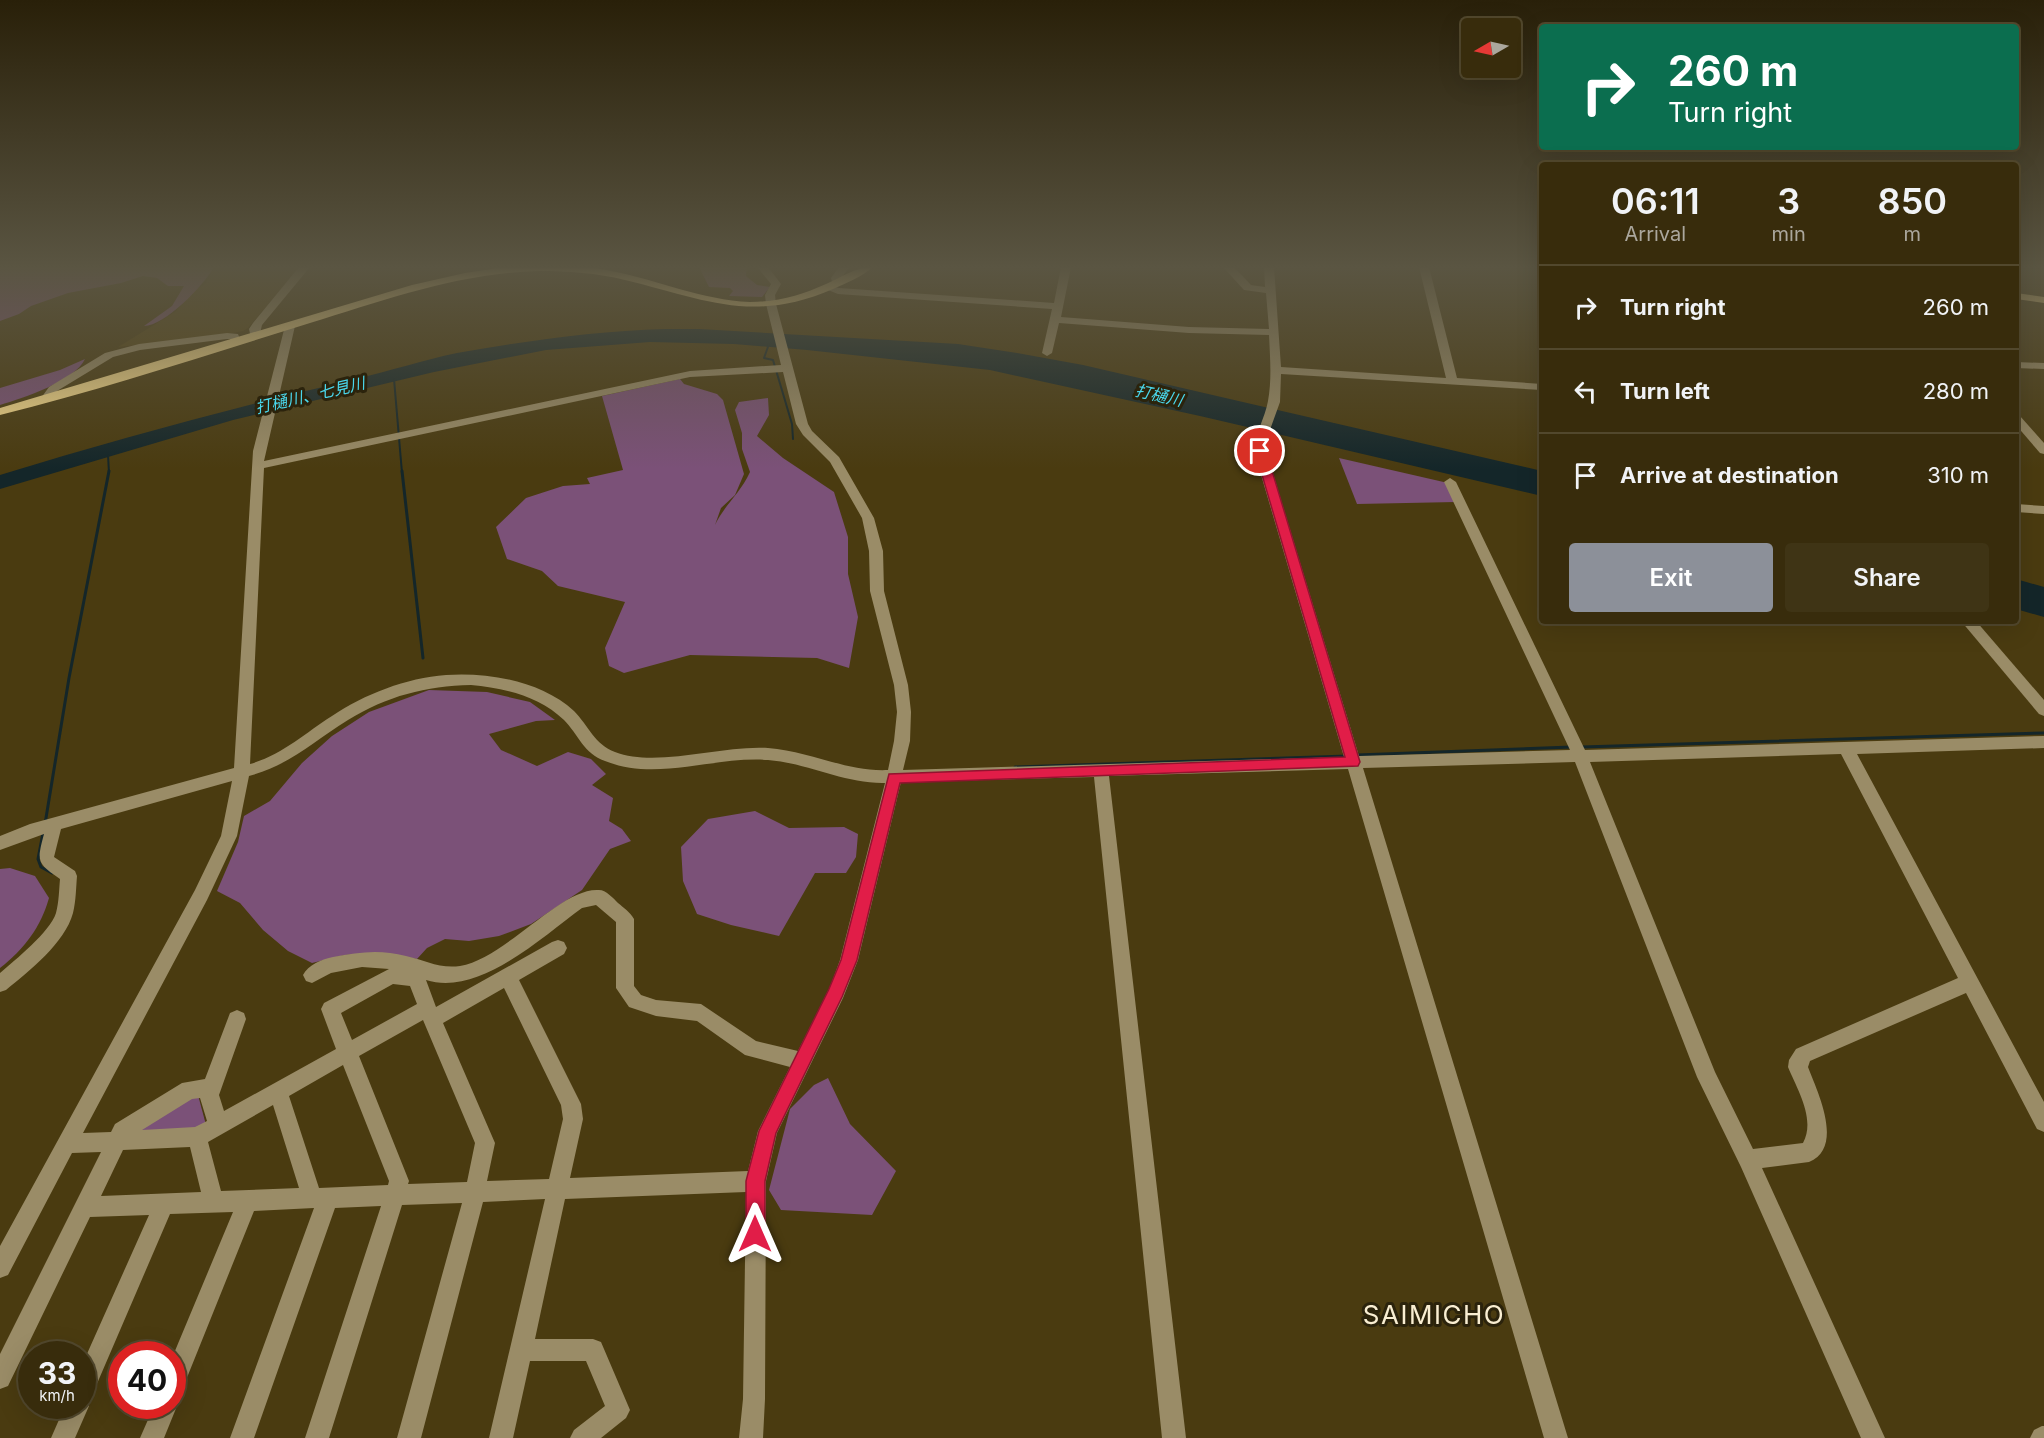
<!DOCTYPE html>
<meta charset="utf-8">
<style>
body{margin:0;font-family:Inter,"Noto Sans JP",sans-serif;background:#3f3415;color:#f1f3f6;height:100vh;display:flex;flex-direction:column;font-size:22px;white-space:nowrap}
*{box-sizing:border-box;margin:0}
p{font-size:20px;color:#aba79d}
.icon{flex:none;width:33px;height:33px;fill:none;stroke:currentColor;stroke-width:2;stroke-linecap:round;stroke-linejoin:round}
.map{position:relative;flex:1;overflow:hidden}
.details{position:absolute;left:1539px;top:162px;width:480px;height:462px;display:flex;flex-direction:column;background:#382c0c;border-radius:6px;box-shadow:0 6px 24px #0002,0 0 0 2px #52482d}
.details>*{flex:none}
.guide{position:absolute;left:1539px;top:24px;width:480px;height:126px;border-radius:6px;box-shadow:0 6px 24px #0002,0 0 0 2px #52482d;background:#0b6e4f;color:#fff;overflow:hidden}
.needle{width:39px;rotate:261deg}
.fabs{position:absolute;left:1461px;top:18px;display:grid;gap:12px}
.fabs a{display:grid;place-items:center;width:60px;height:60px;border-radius:6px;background:#382c0c;box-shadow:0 6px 24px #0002,0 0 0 2px #52482d;font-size:30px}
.speed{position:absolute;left:18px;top:1341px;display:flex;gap:12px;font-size:30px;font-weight:700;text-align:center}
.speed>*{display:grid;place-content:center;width:78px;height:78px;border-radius:50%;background:#382c0c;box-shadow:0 6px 24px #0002,0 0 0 2px #52482d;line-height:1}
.speed small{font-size:15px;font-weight:400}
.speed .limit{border:9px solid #d22;background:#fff;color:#111}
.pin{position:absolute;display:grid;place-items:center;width:51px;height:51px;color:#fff;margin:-26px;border:3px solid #fff;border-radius:50%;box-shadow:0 2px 6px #0007}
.me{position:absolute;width:66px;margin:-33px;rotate:0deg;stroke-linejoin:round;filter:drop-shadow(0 0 4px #0008)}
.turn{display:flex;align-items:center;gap:21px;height:126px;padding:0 30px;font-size:27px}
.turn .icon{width:78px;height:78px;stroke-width:2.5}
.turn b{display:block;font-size:42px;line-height:51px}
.eta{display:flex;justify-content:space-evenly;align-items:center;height:102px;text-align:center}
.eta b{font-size:36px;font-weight:600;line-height:42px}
.primary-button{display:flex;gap:12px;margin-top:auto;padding:12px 30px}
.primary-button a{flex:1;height:69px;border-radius:6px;background:#8c9099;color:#fff;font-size:24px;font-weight:600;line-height:69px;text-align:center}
.primary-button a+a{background:#3f3415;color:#f1f3f6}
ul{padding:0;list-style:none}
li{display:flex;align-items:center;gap:18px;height:84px;padding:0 30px;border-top:2px solid #52482d}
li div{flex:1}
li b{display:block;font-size:22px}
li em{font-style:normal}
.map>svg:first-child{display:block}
</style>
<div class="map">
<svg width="2044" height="1438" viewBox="0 0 2044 1438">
<rect width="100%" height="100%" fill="#4a3b10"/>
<polygon fill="#564513" points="215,267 300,267 248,328 243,331 213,337 118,347 175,312 195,290 205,284"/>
<g fill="#7b5178">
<path d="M0,267H214C204,285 165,326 144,326L172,306L184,286H168L157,278L143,276L121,283L68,293L31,306L19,314L0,321Z"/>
<polygon points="699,267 747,267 746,276 757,285 770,287 762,297 729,296 733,291 730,288 709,287"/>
<path d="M85,359C75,381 23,398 0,405V388L60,370Z"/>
<path d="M680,379L684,384L717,394L723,400L744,474L735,495L721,508L715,525C725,504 740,494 750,472L742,449V433L735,410L739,402L768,398L769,415L757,436L783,458L834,492L848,537V574L858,617L849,668L817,658L690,655L624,673L609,666L605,648L625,602L558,586L542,571L507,559L496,527L526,498L563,486L590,484L587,478L623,470L602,396Z"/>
<polygon points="1339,458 1448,483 1456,502 1357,504"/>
<polygon points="429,690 487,692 530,702 555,720 536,721 489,734 501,750 537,766 568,752 591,759 606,774 592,785 613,798 609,821 622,829 631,841 610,849 582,890 531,924 499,936 469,941 445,939 427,948 417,959 383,953 345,955 312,963 288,951 263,930 240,903 217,891 238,842 244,816 270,801 302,763 332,736 369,712"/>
<polygon points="755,811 789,828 844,827 858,834 856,857 846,873 815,873 779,936 731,925 697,914 683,881 681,847 708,819"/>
<path d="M10,868L35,876L49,898C41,927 24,949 0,968V869Z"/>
<polygon points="828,1078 850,1124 896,1171 872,1215 781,1210 769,1190 790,1109 814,1085"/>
<polygon points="198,1095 206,1125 197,1131 128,1131"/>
</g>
<g fill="#142629">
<path d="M665,329H699L958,344L1017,353L1083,365L1542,471V496L1200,416L990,370L807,350L734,344L650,342L546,350L434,372L233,420L0,489V475C118,439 236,407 356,379C390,371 423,360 457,353C526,341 595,331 665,329Z"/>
<polygon points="2016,579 2044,587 2044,617 2016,609"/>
</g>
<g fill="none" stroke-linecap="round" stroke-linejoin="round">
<g stroke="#142629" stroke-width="2">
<polyline points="769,344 764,358 773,360 792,424 793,439"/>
<polyline points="394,379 402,473"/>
<polyline points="108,455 109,473"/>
</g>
<g stroke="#142629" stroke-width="3">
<polyline points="402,471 423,658"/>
<polyline points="1582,747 2044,733"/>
<polyline points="1357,755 1572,747"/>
<polyline points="1015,767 1348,756"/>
<polyline points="45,824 69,678 109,471"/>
<polyline points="43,833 38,859 41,867 52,873"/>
</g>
<g fill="#9a8c67" fill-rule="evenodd">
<polygon points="299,267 310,267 262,325 259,338 251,338 249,329 253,323"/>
<path d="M757,267H768L781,284L775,295L776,304L808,424L812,431L839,457L874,518L883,551L884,591L908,685L911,712L910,741L903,770L1344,757L1254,451C1255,433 1265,418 1268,401C1272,379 1270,357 1269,335L1189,333L1059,323L1052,353L1047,356L1042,353L1052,309L838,294L823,288L828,285L839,288L1054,303L1061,267H1071L1061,317L1189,327L1269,329L1266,293L1244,290L1223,267H1234L1251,285L1265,287L1264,267H1274L1281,367L1446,378L1419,267H1429L1457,378L1542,384V390L1281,374L1280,402L1267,438L1266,451L1359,756L1570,750L1444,482L1450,478L1456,482L1585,750L2044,736V748L1857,754L2044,1102V1132L2037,1129L1966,993L1810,1061L1808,1067C1817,1091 1845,1147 1809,1162L1762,1168L1885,1438H1861L1741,1167L1697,1077L1575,762L1363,768L1568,1438H1544L1348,769L1109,776L1186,1438H1162L1094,777L901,782L858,960L843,998L777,1133L766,1181L765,1399L763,1438H739L743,1399L746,1192L565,1199L535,1339H593L601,1342L630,1410L626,1418L601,1438H570L574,1430L605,1406L586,1361H530L513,1438H489L545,1199L483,1202L421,1438H397L462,1203L402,1205L329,1438H305L381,1206L335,1208L254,1438H230L314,1208L254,1211L180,1395L173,1398L177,1406L164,1438H140L154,1406H172V1358L233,1212L170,1214L90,1400L87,1402L89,1406L75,1438H51L65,1406H82V1365L149,1215L90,1217L8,1386L0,1389V1354L101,1152L72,1153L8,1275L0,1278V1246L195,890L221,836L232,781L61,829L54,857L75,871L77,876C76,888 76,901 73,913C65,943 29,971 6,990L0,992V973C15,960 50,932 56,913C59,902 59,890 60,879C36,863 37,861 44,834L0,850V836L30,824L234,768L253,451L285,326L290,323L295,326L264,461L690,371L781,365L766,304L765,295L771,284ZM783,372L796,424L803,435L830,462L862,518L869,551L870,591L894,685L897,712L894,741L888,770C847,772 809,751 768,748C721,745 657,768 615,752C595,745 588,725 574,711C541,681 488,672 446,675C406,678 365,694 332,716C305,733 282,755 250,764L264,468L690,377ZM471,685C504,688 539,696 564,720C578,734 584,754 605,761C657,782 714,756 768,760C808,763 845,784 885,783L840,960L829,990L798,1051L756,1041L701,1004L656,1000L641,995L634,986V919C630,912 624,908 618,903C613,898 606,890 599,890C561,887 506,958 460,966C440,969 424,960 406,956C380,949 359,952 333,957C322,959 308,965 303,975L306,981L312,983L331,973L362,967L389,969L324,1003L321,1009L336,1049L224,1111L219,1095L246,1019L244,1013L237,1010L230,1013L205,1079L182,1083L115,1124L111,1132L83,1133L207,900L237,836L249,776C292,764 312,742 348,720C387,696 426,686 471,685ZM1841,754L1958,978L1796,1049L1789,1060L1788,1067C1797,1089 1816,1119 1803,1143L1753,1149L1715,1072L1590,762ZM596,905L616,922V988L629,1007L656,1016L697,1021L745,1055L790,1067L758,1131L748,1171L570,1178L583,1119L581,1104L519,980L564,954L567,948L564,942L558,940L552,942L436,1007L426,980C479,997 542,937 582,908ZM393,984L410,986L417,1004L352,1040L341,1013ZM504,988L561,1105L563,1119L549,1179L487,1181L495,1143L443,1023ZM423,1020L475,1143L467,1182L408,1184L409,1181L359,1056ZM343,1065L389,1181L388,1185L319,1188L289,1096ZM200,1098L207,1121L195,1127L142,1130L192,1099ZM273,1105L299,1188L221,1191L208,1142ZM190,1147L201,1192L101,1196L123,1150Z"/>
<polygon points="839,267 850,267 841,278 842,283 837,286 833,285 831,278"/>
<polygon points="227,333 238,334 241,342 240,344 232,344 230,339 227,339 140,350 113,357 57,391 51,400 47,401 41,398 49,387 105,353 139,344"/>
<polygon points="2016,362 2044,363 2044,369 2016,368"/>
<polygon points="2016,415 2020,416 2044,443 2044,454 2040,453 2016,425"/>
<polygon points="2016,504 2044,506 2044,514 2016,512"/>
<polygon points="1961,621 1976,621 2044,700 2044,716 2039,714"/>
<polygon points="2042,1426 2044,1426 2044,1438 2030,1438 2034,1430"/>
</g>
<g fill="#f7da8b" fill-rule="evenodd">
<path d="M505,267C540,267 577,264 611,271C658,280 702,300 750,302C777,302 802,295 826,284C842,277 855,267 873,267C862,277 846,283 833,289C752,324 704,299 625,280C597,273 568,271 539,271C459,273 385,300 310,323C207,355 104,389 0,415V408L412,285L465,273Z"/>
<polygon points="2016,293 2044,297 2044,303 2016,299"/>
</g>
</g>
<linearGradient id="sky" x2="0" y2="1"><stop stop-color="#292009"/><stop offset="0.57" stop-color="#5a5542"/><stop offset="1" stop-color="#5a5542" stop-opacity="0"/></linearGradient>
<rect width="2044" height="469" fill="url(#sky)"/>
<polygon fill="#e11d48" stroke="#92132f" stroke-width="1.5" points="1257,448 1260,448 1266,451 1360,762 1358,766 900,783 857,960 842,997 776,1133 765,1181 765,1234 762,1241 755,1244 748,1241 746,1234 746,1181 759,1131 829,989 841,960 889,774 1345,757 1255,451"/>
<g text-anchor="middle" stroke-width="6" stroke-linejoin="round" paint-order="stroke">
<g font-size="16" font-style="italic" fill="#4ad7ec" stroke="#2b230c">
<text transform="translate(310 395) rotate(-13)" y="6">打樋川、七見川</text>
<text transform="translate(1159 395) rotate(13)" y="6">打樋川</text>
</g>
<g font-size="26" letter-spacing="1.5" fill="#f9eed2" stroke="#2b230c">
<text x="1434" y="1324">SAIMICHO</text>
</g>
</g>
</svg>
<div class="fabs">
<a><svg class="needle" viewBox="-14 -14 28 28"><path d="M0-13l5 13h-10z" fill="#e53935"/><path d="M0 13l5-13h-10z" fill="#aba79d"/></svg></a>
</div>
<div class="speed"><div>33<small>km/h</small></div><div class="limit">40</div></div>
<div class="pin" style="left:1260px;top:451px;background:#d93025"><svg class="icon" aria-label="arrive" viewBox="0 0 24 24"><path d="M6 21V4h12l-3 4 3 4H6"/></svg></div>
<svg class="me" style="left:755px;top:1234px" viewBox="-20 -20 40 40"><path d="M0-17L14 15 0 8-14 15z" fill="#e11d48" stroke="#fff" stroke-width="4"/></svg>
<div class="guide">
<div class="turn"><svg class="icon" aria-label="right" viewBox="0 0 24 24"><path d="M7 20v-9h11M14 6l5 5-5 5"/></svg><div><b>260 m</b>Turn right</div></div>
</div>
<section class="details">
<div class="eta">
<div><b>06:11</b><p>Arrival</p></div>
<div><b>3</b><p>min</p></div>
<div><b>850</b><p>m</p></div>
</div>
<ul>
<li><svg class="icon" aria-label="right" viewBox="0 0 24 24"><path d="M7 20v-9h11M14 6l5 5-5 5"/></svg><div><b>Turn right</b></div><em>260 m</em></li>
<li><svg class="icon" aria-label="left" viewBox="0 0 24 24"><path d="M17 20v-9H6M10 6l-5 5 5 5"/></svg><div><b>Turn left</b></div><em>280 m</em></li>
<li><svg class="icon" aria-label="arrive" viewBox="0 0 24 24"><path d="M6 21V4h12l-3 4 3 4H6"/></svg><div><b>Arrive at destination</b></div><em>310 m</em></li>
</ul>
<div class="primary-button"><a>Exit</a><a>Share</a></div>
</section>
</div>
